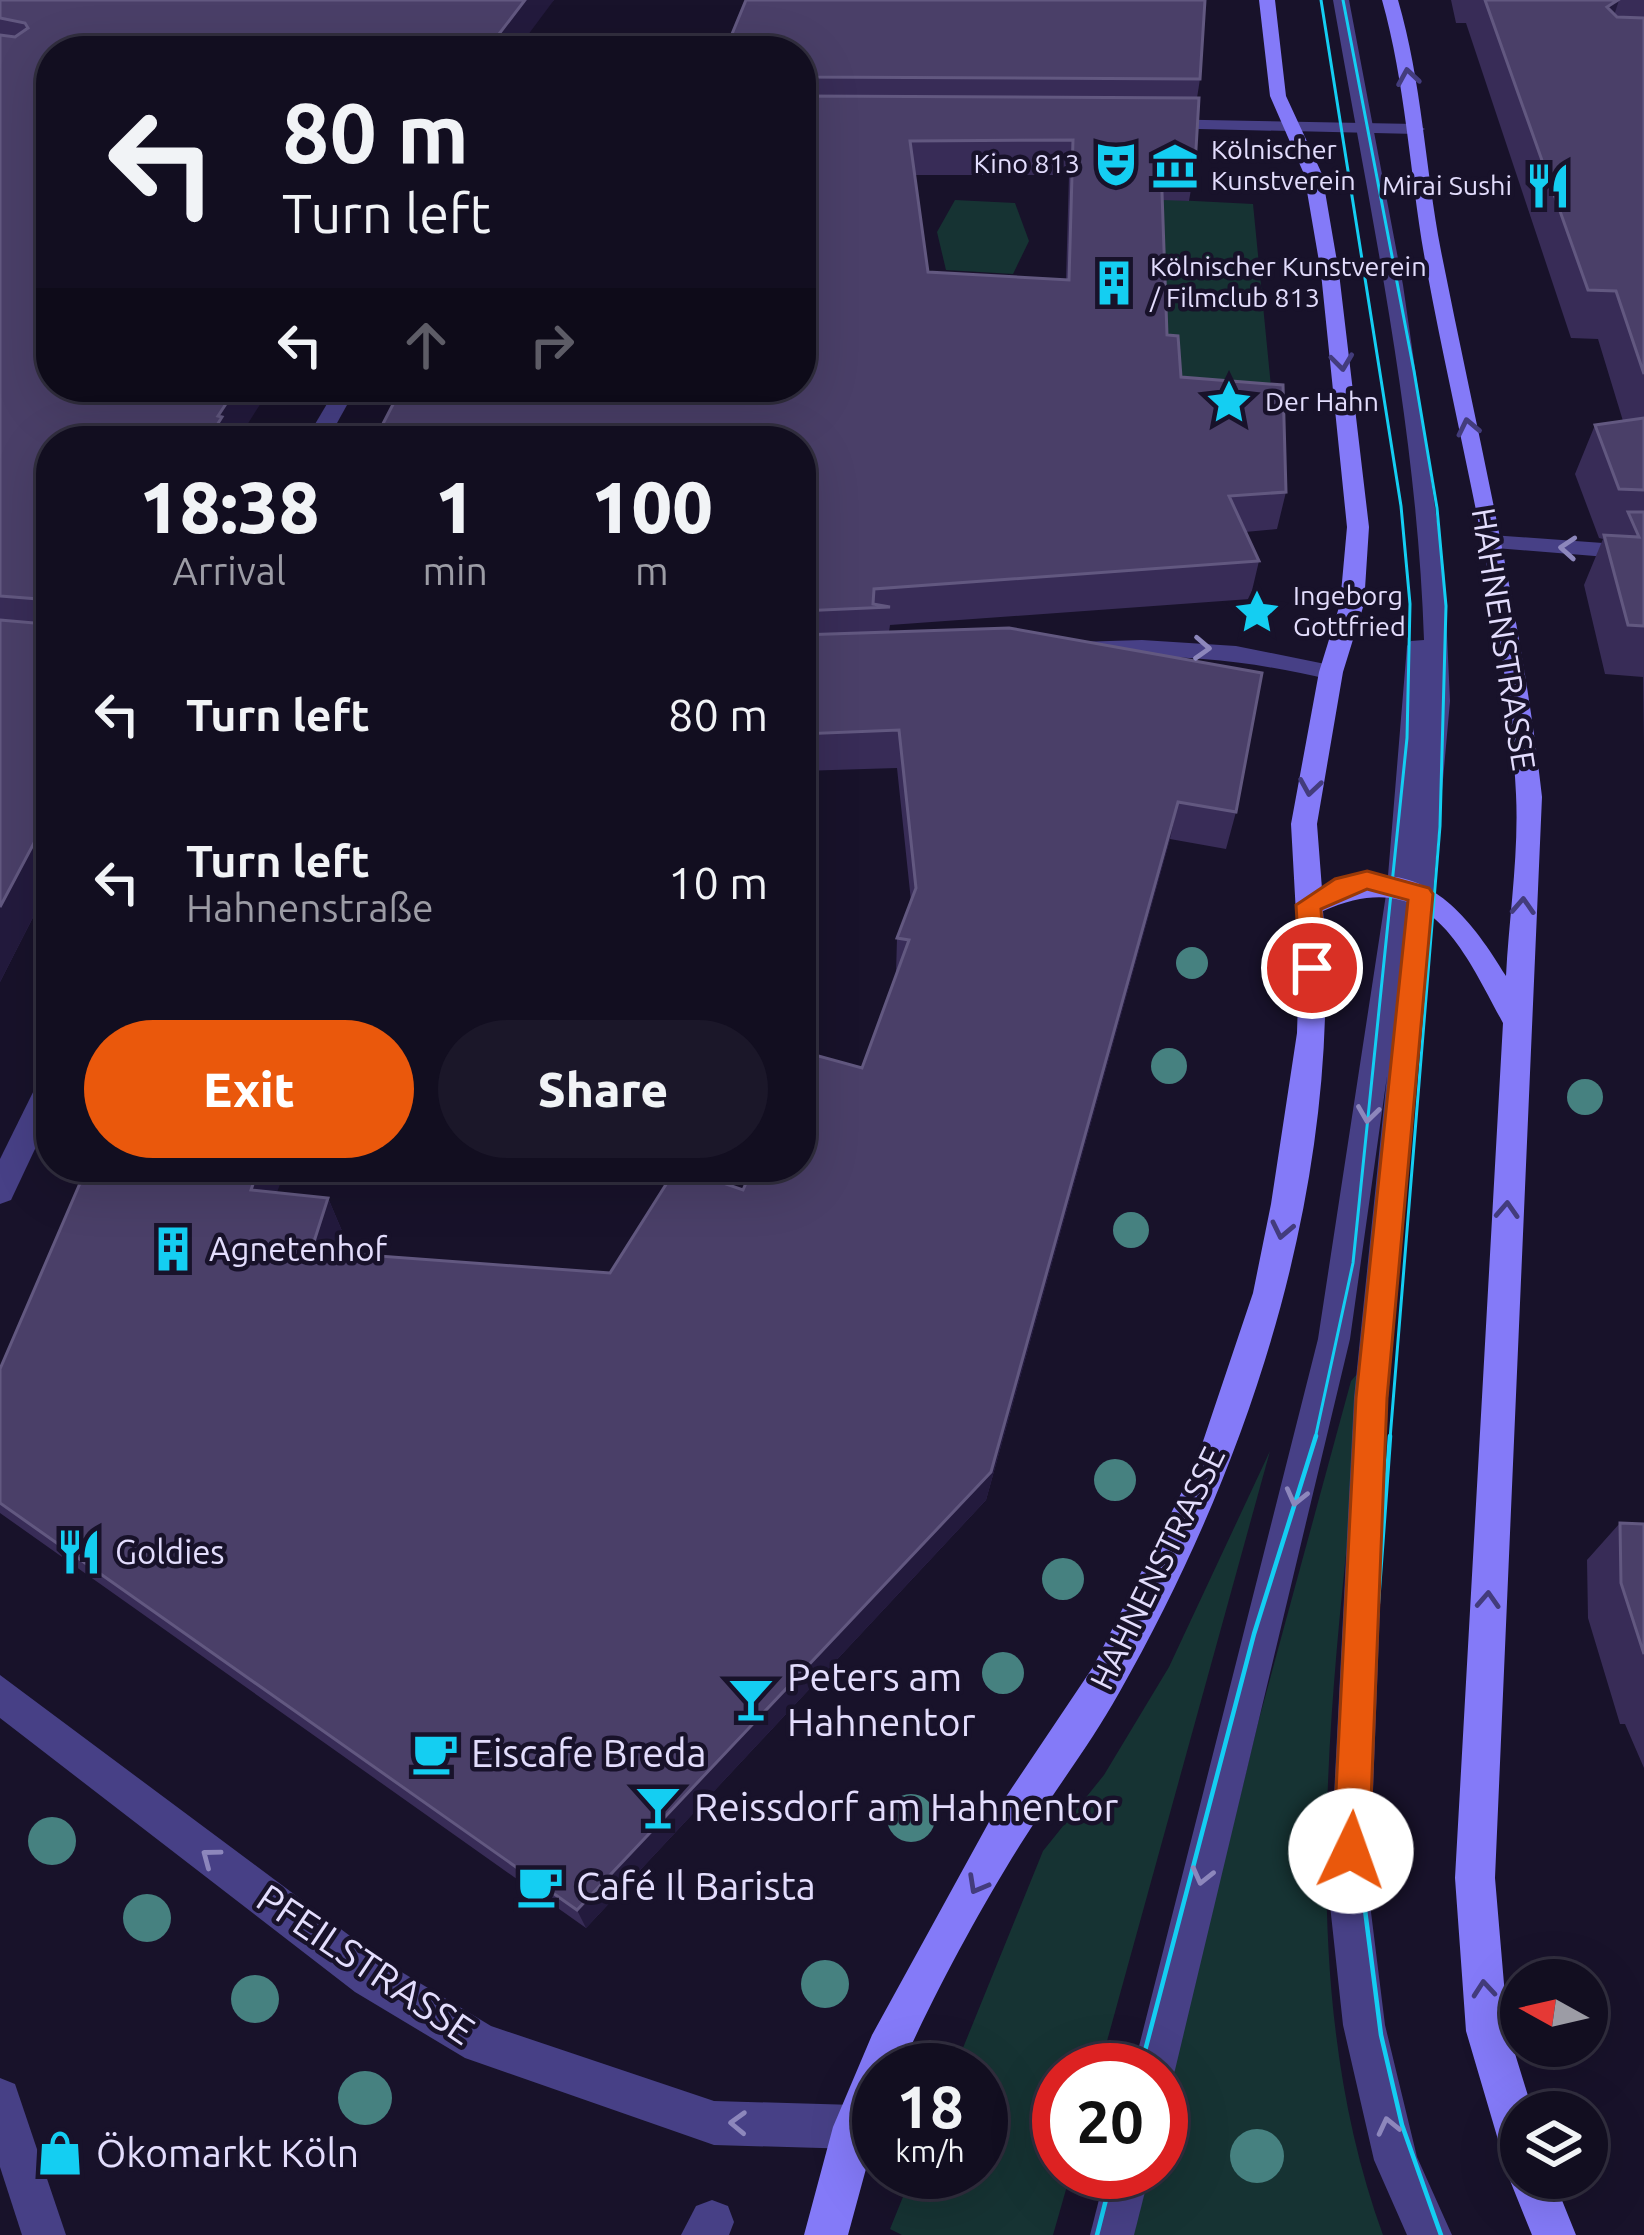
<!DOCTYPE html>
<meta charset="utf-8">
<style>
body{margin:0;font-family:Ubuntu,sans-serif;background:#1b1729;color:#f1f3f6;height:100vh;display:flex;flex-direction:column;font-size:45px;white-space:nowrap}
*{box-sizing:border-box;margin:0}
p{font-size:39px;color:#9c9ca5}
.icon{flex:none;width:66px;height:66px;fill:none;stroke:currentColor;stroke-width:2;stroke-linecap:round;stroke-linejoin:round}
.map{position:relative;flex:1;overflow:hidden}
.sheet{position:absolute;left:36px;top:426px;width:780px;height:756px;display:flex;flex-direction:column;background:#120e20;border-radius:48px;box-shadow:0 12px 48px #0002,0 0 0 3px #312e3e}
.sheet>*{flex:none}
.hud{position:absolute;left:36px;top:36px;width:780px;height:366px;border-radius:48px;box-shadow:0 12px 48px #0002,0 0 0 3px #312e3e;background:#120e20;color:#f1f3f6;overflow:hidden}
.needle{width:78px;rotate:278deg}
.buttons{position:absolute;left:1500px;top:1959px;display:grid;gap:24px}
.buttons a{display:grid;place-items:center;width:108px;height:108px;border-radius:50%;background:#120e20;box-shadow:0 12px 48px #0002,0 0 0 3px #312e3e;font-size:60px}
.speed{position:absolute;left:852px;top:2043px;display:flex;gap:24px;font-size:60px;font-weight:700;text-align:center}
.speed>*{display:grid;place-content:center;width:156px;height:156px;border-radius:50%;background:#120e20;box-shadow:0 12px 48px #0002,0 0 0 3px #312e3e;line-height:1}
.speed small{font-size:30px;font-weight:400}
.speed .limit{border:18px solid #d22;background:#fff;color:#111}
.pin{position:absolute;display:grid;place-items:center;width:102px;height:102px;color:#fff;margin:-51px;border:6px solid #fff;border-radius:50%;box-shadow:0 3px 12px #0007}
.me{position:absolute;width:132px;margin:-66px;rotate:3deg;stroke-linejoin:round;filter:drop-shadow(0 0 9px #0008)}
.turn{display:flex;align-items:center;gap:42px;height:252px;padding:0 48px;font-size:54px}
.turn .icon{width:156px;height:156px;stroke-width:2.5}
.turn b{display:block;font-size:84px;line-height:102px}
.lanes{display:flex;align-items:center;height:114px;padding:0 48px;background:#0003;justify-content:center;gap:60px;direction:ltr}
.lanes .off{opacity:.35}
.eta{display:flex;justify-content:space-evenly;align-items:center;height:204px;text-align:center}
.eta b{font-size:72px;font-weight:800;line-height:84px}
.cta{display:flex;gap:24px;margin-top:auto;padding:24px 48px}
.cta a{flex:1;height:138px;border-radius:72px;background:#ea580c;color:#fff;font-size:48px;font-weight:800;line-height:138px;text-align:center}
.cta a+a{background:#1b1729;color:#f1f3f6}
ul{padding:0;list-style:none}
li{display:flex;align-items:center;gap:36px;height:168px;padding:0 48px}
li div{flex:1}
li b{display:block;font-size:45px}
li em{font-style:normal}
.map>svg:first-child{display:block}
</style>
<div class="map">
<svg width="1644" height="2235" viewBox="0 0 1644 2235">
<rect width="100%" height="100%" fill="#18122a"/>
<g fill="#163333">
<polygon points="1156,199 1253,204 1273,407 1161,372"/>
<polygon points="955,200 1015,203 1029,241 1013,274 946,270 937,232"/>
<path d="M1366,1364C1339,1644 1284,1964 1383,2235H1133L1148,2172H1161V2120L1258,1723L1351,1381Z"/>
<polygon points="1270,1451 1099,2070 1059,2070 1059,2172 1071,2172 1053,2235 902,2235 890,2229 913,2172 981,2172 981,2070 954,2070 1043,1851 1104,1775 1169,1667"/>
</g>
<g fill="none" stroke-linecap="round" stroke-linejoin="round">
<g fill="#474086" fill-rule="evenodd">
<path d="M1333,0H1349L1403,285L1444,570L1450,701L1388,1398L1369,1896L1385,2025L1417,2157L1452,2235H1407L1374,2160L1343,2025L1329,1896L1354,1398L1387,1076L1350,1339L1175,2070L1169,2085L1161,2088V2070H1133L1318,1339L1387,888L1407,646L1411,641L1424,640C1417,425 1370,211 1333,0Z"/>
<polygon points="1106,2172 1150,2172 1134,2235 1090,2235"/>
</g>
<g fill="#474086" fill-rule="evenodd">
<polygon points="1152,119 1416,124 1425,129 1416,134 1158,128 1150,123"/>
<polygon points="337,387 357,387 327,441 305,441"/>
<polygon points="1491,535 1644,546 1644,560 1483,547 1480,542"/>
<path d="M1142,640L1236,646L1340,667L1343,672L1331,680C1247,659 1164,653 1077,658L1065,650L1077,642Z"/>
<polygon points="51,1072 51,1115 11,1200 0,1204 0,1159 41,1076"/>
<polygon points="0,1675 385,1962 491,2026 714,2101 855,2105 870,2112 877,2127 870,2142 855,2149 714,2145 465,2058 355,1992 0,1718"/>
<polygon points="0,2078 15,2084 66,2235 22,2235 0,2167"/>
<polygon points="712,2200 728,2206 734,2222 729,2235 681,2235 696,2206"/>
</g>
<path fill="#847af8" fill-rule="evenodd" d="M1259,0H1275L1286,96L1322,174L1339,273L1369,527L1364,604L1343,672L1317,824L1322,889C1412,849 1462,903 1506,976C1509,917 1519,854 1516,794C1507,618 1459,443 1427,271C1410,181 1407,89 1382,0H1398C1422,82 1425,167 1441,251C1477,433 1521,612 1542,797L1495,1878L1508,2031L1533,2112H1521V2178H1553L1576,2235H1532L1509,2178L1516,2162L1506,2158L1499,2143L1466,2031L1455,1878L1503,1023C1460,943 1427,865 1323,911C1342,1182 1252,1459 1119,1693C1090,1745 1052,1794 1020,1845C978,1912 932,1998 900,2070H879V2121L848,2235H804L833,2127L872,2035L989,1822L1093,1667L1194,1468L1253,1293L1271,1204L1297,1033L1299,968L1291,824L1319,672L1340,604L1347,527L1321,273L1304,174L1270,96Z"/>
<g stroke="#14cef2" stroke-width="3">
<polyline points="1343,0 1414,371 1437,508 1446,606 1440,826 1390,1439"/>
<polyline points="1315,1439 1353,1263 1407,738 1410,604 1401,506 1321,0"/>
</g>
<g stroke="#14cef2" stroke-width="4.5">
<polyline points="1390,1436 1359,1863 1381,2035 1402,2125 1441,2235"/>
<polyline points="1140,2070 1254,1634 1316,1436"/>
<polyline points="1097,2235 1113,2172"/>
</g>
</g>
<g fill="#468180">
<circle cx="1192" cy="963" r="16"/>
<circle cx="1169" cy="1066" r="18"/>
<circle cx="1585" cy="1097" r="18"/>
<circle cx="1131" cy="1230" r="18"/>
<circle cx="1115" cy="1480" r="21"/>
<circle cx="1063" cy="1579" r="21"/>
<circle cx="1003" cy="1673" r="21"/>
<circle cx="911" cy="1818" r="24"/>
<circle cx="52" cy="1841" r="24"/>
<circle cx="147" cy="1918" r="24"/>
<circle cx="825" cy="1984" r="24"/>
<circle cx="255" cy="1999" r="24"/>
<circle cx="365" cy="2098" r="27"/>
<circle cx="1257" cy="2156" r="27"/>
</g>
<g fill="#382c57" fill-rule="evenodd">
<polygon points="0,0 554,0 51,441 51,882 0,982"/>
<polygon points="1451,0 1644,0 1644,746 1643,677 1605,674 1584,585 1603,539 1599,538 1575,474 1595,425 1623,421 1598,339 1571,338 1466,23 1456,23"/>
<path d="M801,51L1200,79L1197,98L1195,166L1189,201L1162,200L1167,335L1181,377L1286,492L1277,529L1245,532L1259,561L1250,599L890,625L889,632L1236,812L1226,849L1170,839L986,1500L586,1928L0,1513V1369L277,1193L328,1198L342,1231L335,1252L610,1273L743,1190L862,1068L896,974L897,938L911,901L897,768L801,771ZM915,175H1069L1066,280L928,272Z"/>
<polygon points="1620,1523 1644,1524 1644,1768 1625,1724 1620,1724 1588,1618 1587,1560"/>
</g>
<g fill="#231a3d">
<polygon points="525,0 554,0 516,51 486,51"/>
<polygon points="1619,0 1605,44 1607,7"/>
<polygon points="237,387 271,387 237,441 207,441 218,416"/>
<polygon points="1178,802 1170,839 986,1500 586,1928 577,1910"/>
<polygon points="51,811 51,882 0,982 0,907"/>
<polygon points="259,1167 286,1167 266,1224 251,1190"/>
<polygon points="328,1198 342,1231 325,1283 311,1251"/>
</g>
<g fill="#4a3f68" stroke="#625880" stroke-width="3" fill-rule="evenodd">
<polygon points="0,0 525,0 486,51 51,51 51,387 237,387 218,416 222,417 207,441 51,441 51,811 0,907 0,620 34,623 39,619 38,599 0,596 0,35 15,37 28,28 25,23 0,18"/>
<polygon points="746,0 1205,0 1200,79 801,77 801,51 725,51"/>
<polygon points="1485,0 1618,0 1607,7 1617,17 1644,18 1644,374 1616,291 1588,290"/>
<path d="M801,96L1199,98L1195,166L1161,164L1167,335L1178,336L1181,377L1283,385L1286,492L1229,496L1259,561L874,589L873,604L890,607L801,611V441H374L402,387H801ZM1073,140L1069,280L928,272L910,141Z"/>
<polygon points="1644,418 1644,490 1619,489 1595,425"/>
<polygon points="1628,512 1644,512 1644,626 1628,625 1604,535 1639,537"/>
<polygon points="1009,628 1262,673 1236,812 1178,802 991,1472 577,1910 0,1503 0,1369 87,1167 259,1167 251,1190 328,1198 311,1251 610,1273 677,1167 743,1190 753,1167 801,1167 801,1058 804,1052 862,1068 909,940 897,938 916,888 899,730 801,734 801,635"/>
<polygon points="1620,1523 1644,1524 1644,1654 1621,1583"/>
</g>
<defs><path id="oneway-chevron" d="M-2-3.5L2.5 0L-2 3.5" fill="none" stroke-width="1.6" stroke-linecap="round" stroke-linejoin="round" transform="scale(3)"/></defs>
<g stroke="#433c7c">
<use href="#oneway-chevron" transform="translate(1408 77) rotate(-99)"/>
<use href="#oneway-chevron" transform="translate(1342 362) rotate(83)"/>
<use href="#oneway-chevron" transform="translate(1468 427) rotate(-102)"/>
<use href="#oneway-chevron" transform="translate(1310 787) rotate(99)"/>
<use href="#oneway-chevron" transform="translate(1523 906) rotate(-87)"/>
<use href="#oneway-chevron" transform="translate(1507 1210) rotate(-87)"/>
<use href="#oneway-chevron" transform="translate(1282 1230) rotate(102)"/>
<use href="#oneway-chevron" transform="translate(1488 1600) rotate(-87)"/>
<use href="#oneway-chevron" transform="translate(977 1885) rotate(119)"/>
<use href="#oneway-chevron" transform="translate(1484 1989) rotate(-95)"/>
</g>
<g stroke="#8d87bc">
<use href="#oneway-chevron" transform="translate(1568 548) rotate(-176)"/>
<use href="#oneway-chevron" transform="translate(1202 648) rotate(3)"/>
<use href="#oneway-chevron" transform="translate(1368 1114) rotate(98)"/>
<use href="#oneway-chevron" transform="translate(1296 1497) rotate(104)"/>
<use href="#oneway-chevron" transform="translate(210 1857) rotate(-143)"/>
<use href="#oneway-chevron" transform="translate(1202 1876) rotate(104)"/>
<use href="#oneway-chevron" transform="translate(738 2123) rotate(-178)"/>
<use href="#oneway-chevron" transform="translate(1388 2126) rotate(-103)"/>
</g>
<polygon fill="#ea580c" stroke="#983908" stroke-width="3" points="1367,871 1429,888 1433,894 1387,1398 1369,1851 1363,1863 1351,1869 1338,1863 1333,1851 1356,1398 1408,900 1367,889 1321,909 1325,968 1312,978 1300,968 1296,905 1335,879"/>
<defs>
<g id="theatre-bare" transform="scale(3.6)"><path d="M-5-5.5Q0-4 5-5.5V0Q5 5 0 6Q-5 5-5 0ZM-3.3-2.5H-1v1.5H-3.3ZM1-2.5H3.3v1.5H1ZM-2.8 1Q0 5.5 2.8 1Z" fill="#14cef2" stroke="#18122a" stroke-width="2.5" paint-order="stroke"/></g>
<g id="museum-bare" transform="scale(3.6)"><path d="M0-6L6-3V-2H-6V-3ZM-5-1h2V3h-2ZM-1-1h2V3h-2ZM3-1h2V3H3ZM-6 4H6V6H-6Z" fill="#14cef2" stroke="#18122a" stroke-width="2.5" paint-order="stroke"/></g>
<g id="restaurant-bare" transform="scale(3.6)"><path d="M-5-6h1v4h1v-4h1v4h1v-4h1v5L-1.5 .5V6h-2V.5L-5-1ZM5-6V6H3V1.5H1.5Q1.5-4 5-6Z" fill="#14cef2" stroke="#18122a" stroke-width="2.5" paint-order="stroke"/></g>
<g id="building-bare" transform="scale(3.6)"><path d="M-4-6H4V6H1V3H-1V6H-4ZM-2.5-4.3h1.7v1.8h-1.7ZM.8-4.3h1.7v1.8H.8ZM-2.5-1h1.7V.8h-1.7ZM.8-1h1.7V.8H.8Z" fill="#14cef2" stroke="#18122a" stroke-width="2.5" paint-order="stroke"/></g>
<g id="sight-bare" transform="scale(3.6)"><path d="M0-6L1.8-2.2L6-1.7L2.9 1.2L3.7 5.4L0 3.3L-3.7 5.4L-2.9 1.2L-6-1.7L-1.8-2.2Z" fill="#14cef2" stroke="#18122a" stroke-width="2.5" paint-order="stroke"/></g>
<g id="bar-bare" transform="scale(3.6)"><path d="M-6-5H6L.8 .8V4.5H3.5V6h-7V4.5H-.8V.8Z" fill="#14cef2" stroke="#18122a" stroke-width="2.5" paint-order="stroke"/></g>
<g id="cafe-bare" transform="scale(3.6)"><path d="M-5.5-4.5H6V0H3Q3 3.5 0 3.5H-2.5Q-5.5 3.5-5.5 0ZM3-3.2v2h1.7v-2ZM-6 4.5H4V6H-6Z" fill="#14cef2" stroke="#18122a" stroke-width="2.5" paint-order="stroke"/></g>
<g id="shop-bare" transform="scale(3.6)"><path d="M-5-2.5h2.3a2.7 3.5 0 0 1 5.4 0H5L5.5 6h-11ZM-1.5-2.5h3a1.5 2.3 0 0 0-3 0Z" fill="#14cef2" stroke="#18122a" stroke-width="2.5" paint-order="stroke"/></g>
</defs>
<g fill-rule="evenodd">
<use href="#theatre-bare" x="1116" y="164"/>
<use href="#museum-bare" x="1175" y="166"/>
<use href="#restaurant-bare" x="1548" y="186"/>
<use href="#building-bare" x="1114" y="283"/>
<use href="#sight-bare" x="1229" y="402"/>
<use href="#sight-bare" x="1257" y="612"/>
<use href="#building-bare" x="173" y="1249"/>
<use href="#restaurant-bare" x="79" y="1552"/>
<use href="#bar-bare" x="751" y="1699"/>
<use href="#cafe-bare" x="435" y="1753"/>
<use href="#bar-bare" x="658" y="1807"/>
<use href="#cafe-bare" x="540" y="1886"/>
<use href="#shop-bare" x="60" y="2153"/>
</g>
<g text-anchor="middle" stroke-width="9" stroke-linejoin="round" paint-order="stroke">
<g font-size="27" fill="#e3ddfd" stroke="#18122a" text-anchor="start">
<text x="1211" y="159">Kölnischer<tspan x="1211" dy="31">Kunstverein</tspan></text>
<text x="1080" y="173" text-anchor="end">Kino 813</text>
<text x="1512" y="195" text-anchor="end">Mirai Sushi</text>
<text x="1150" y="276">Kölnischer Kunstverein<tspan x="1150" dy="31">/ Filmclub 813</tspan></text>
<text x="1265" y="411">Der Hahn</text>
<text x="1293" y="605">Ingeborg<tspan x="1293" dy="31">Gottfried</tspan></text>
</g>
<g font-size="33" fill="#e3ddfd" stroke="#18122a">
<text transform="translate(1504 639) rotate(81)" y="12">HAHNENSTRASSE</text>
<text transform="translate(1157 1568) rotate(-64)" y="12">HAHNENSTRASSE</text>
</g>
<g font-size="33" fill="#e3ddfd" stroke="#18122a" text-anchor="start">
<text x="209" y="1261">Agnetenhof</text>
<text x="115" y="1564">Goldies</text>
</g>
<g font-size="39" fill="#e3ddfd" stroke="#18122a" text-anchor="start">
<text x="787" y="1691">Peters am<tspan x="787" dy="45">Hahnentor</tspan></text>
<text x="471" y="1767">Eiscafe Breda</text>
<text x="694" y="1821">Reissdorf am Hahnentor</text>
<text x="576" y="1900">Café Il Barista</text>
<text x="96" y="2167">Ökomarkt Köln</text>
</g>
<g font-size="39" fill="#e3ddfd" stroke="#18122a">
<text transform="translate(366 1964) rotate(34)" y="14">PFEILSTRASSE</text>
</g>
</g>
</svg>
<div class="buttons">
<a><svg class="needle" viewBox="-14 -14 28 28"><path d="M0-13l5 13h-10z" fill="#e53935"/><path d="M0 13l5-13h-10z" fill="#9c9ca5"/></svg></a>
<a><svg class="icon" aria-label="layers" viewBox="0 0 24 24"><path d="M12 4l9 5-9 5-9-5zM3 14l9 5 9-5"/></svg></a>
</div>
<div class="speed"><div>18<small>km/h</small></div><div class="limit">20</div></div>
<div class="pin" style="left:1312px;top:968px;background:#d93025"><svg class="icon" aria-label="arrive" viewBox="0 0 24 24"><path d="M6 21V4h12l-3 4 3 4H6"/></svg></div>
<svg class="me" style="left:1351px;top:1851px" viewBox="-20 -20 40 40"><circle r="19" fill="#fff"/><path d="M0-13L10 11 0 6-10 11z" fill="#ea580c"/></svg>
<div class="hud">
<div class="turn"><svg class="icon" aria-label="left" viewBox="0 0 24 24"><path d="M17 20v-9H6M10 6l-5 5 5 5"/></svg><div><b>80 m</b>Turn left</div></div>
<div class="lanes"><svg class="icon" aria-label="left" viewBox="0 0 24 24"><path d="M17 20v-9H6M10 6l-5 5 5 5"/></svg><svg class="icon off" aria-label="ahead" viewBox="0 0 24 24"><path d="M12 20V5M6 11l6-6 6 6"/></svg><svg class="icon off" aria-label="right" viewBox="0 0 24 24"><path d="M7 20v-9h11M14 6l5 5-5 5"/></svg></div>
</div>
<section class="sheet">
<div class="eta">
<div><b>18:38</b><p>Arrival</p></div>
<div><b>1</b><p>min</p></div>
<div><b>100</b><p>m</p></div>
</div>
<ul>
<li><svg class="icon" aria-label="left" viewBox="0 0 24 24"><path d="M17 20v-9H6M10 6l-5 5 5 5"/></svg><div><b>Turn left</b></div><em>80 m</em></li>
<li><svg class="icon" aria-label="left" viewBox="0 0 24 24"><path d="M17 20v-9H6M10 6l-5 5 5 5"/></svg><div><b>Turn left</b><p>Hahnenstraße</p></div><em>10 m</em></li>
</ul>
<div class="cta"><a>Exit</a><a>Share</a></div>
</section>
</div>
